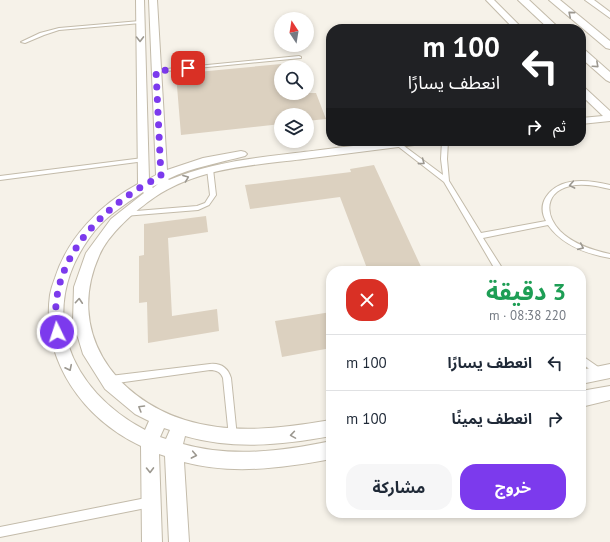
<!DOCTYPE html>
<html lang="ar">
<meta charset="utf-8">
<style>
body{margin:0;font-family:"PT Sans","Noto Sans Arabic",sans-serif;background:#f6f6f7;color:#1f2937;direction:rtl;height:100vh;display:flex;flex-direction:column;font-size:15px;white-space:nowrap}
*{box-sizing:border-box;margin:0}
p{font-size:13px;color:#747a83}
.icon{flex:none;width:22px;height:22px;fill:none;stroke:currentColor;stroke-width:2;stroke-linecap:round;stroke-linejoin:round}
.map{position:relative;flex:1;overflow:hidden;direction:ltr}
.side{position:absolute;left:326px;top:266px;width:260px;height:252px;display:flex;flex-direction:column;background:#fff;border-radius:16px;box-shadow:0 2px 6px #0003;direction:rtl}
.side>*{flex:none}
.top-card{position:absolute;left:326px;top:24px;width:260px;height:122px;border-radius:16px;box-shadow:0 2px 6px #0003;direction:rtl;background:#202124;color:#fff;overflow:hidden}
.needle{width:26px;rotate:348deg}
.fabs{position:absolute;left:274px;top:12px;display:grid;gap:8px}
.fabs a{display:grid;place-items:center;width:40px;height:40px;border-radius:50%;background:#fff;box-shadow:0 2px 6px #0003;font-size:20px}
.pin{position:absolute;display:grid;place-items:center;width:34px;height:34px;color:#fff;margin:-17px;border-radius:8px;box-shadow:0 2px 6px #0006}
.me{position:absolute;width:44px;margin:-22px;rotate:356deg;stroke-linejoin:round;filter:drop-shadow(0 0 3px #0008)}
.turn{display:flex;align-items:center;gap:14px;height:84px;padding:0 20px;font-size:18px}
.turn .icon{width:52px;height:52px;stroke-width:2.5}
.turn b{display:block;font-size:28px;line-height:34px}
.then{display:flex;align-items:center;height:38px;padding:0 20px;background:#0003;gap:8px;font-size:15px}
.round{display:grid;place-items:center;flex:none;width:42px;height:42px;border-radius:16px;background:#f6f6f7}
.headline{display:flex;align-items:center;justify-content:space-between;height:68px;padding:0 20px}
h1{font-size:24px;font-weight:700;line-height:30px;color:#1e9e55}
.cta{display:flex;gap:8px;margin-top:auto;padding:8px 20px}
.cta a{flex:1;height:46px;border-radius:16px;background:#7c3aed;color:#fff;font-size:16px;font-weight:700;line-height:46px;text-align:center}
.cta a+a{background:#f6f6f7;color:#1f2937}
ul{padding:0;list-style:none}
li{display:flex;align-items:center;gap:12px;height:56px;padding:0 20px;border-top:1px solid #e0e1e3}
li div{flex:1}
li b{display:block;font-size:15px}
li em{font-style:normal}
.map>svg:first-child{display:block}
</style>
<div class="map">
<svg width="610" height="542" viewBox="0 0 610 542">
<rect width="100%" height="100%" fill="#f6f2e9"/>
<g fill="#dcd1c0">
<polygon points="281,64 281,93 316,93 326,119 307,121 307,115 281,115 281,124 181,135 176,74"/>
<polygon points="374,165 423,271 368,271 340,197 250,209 245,185 351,172 350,169"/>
<polygon points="206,216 208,232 168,238 172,316 217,309 219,331 148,343 147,302 139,303 139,256 144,255 144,224"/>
<polygon points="331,312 331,348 282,357 275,321"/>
</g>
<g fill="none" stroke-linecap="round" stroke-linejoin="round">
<g stroke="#c3bbaa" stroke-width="2">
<g id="service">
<polygon points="140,21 141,21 141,23 59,30 44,35 25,43 21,42 40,33 59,28"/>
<polygon points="299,56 301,57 301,58 156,72 154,71 156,70"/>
<path d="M442,141H448L447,159L449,181L481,233L546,221C542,214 541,205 546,197C560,176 589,180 610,185V189C597,186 583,183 570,186C545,192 544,214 560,231C573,244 592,250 610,254V258C587,254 563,246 548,225L483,238L504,271H496L444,182L395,144L398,142L400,143L443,175L441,159Z"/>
<polygon points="143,158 145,159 145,161 0,180 0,176"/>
<polygon points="210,167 213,169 216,195 209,205 198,210 124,216 121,214 124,212 197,206 205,203 210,195 207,169"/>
<polygon points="581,355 604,371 605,373 604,375 601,377 598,375 581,363"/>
<path d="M210,364C221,363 228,368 231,378L237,437L236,440L233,441L230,440L229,437L223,378C221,372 216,370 210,370L110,384L107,383L106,380L107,377L110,376Z"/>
<polygon points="151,497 154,499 156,502 154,505 151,507 0,537 0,527"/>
</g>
</g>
<g stroke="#c3bbaa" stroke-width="2">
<g id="minor">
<path d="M136,0H144L149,179L156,175L149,0H157L167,170L203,158L241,151L245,152L247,154L245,156C219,163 193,167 168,179L169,180C214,161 263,157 312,151C351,146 389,141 428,141L422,144C383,149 343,154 304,159C254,165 198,168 155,197C136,210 108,234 99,256C66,330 113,397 185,420C233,435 283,428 331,420V436C282,445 234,450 185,436L183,444C232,458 283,451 331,441V459C283,468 232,475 184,462L189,542H169L165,456L159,454L162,542H142L141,446C84,419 41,361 50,295C51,289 53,283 55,278C68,237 101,204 138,184ZM158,184L153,188L152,187ZM143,192L144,193L111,219L86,253L74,287L73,321L83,354L105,389L135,414L149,421L145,430C69,390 36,311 90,237C103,218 124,205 143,192ZM164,428L170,430L166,439L160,437Z"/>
<polygon points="486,0 494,0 523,29 514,29"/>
<polygon points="585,0 594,0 610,12 610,18"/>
<polygon points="581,86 584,87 610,111 610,121 581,124 581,118 603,116 581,95"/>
<polygon points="610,364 610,378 581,384 581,370"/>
<polygon points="610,386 610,400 581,407 581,391"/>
</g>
</g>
<g stroke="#c3bbaa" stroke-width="2">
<g id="tertiary">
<polygon points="518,0 529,0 560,29 549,29"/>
<polygon points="549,0 560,0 610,41 610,49 606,48"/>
<polygon points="581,49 585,50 610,72 610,82 606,80 581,58"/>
</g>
</g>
<use href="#service" fill="#fff" fill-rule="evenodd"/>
<use href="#minor" fill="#fff" fill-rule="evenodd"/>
<use href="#tertiary" fill="#fff" fill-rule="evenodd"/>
</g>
<defs><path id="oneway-chevron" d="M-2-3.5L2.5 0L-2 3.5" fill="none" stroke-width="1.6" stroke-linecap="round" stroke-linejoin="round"/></defs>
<g stroke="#9c9890">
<use href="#oneway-chevron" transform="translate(571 14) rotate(-140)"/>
<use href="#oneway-chevron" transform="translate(140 39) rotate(89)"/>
<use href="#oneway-chevron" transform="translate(596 65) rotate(42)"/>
<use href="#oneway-chevron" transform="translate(422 162) rotate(37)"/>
<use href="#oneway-chevron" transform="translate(186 178) rotate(-21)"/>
<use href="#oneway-chevron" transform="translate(572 185) rotate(169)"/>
<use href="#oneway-chevron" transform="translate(581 247) rotate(24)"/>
<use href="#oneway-chevron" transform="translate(79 301) rotate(-86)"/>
<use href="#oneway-chevron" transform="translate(69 368) rotate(64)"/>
<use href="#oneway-chevron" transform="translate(141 408) rotate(-149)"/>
<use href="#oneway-chevron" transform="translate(293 435) rotate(171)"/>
<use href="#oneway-chevron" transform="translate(194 455) rotate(11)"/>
<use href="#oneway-chevron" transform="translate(150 470) rotate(89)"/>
</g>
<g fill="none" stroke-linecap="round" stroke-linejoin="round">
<path stroke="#7c3aed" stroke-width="7" stroke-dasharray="0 12.6" d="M57,332C46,260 103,205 161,176L156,71L188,68"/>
</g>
</svg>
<div class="fabs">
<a><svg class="needle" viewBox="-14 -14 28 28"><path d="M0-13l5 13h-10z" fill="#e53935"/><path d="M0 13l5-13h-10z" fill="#747a83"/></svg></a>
<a><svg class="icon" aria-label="search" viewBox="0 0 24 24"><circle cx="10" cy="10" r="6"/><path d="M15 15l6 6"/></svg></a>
<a><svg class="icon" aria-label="layers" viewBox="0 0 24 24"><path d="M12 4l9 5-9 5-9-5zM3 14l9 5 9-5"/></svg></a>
</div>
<div class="pin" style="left:188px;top:68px;background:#d93025"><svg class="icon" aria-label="arrive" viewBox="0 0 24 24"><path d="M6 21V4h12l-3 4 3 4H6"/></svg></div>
<svg class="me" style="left:57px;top:332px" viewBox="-20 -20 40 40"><circle r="17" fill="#7c3aed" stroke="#fff" stroke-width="3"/><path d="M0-11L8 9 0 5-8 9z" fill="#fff"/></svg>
<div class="top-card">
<div class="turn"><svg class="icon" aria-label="left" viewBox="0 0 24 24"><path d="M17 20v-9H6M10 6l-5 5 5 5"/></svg><div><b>100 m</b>انعطف يسارًا</div></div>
<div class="then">ثم<svg class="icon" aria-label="right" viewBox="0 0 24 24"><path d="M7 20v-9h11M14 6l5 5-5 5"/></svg></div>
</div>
<section class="side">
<div class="headline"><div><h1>3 دقيقة</h1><p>220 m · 08:38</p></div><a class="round" style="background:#d93025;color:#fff"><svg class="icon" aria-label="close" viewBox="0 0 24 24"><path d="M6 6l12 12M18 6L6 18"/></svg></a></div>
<ul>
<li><svg class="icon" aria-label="left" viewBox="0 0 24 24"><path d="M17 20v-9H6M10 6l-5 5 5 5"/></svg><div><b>انعطف يسارًا</b></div><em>100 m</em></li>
<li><svg class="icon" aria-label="right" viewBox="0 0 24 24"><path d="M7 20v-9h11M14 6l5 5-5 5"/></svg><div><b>انعطف يمينًا</b></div><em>100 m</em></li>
</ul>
<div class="cta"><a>خروج</a><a>مشاركة</a></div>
</section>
</div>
